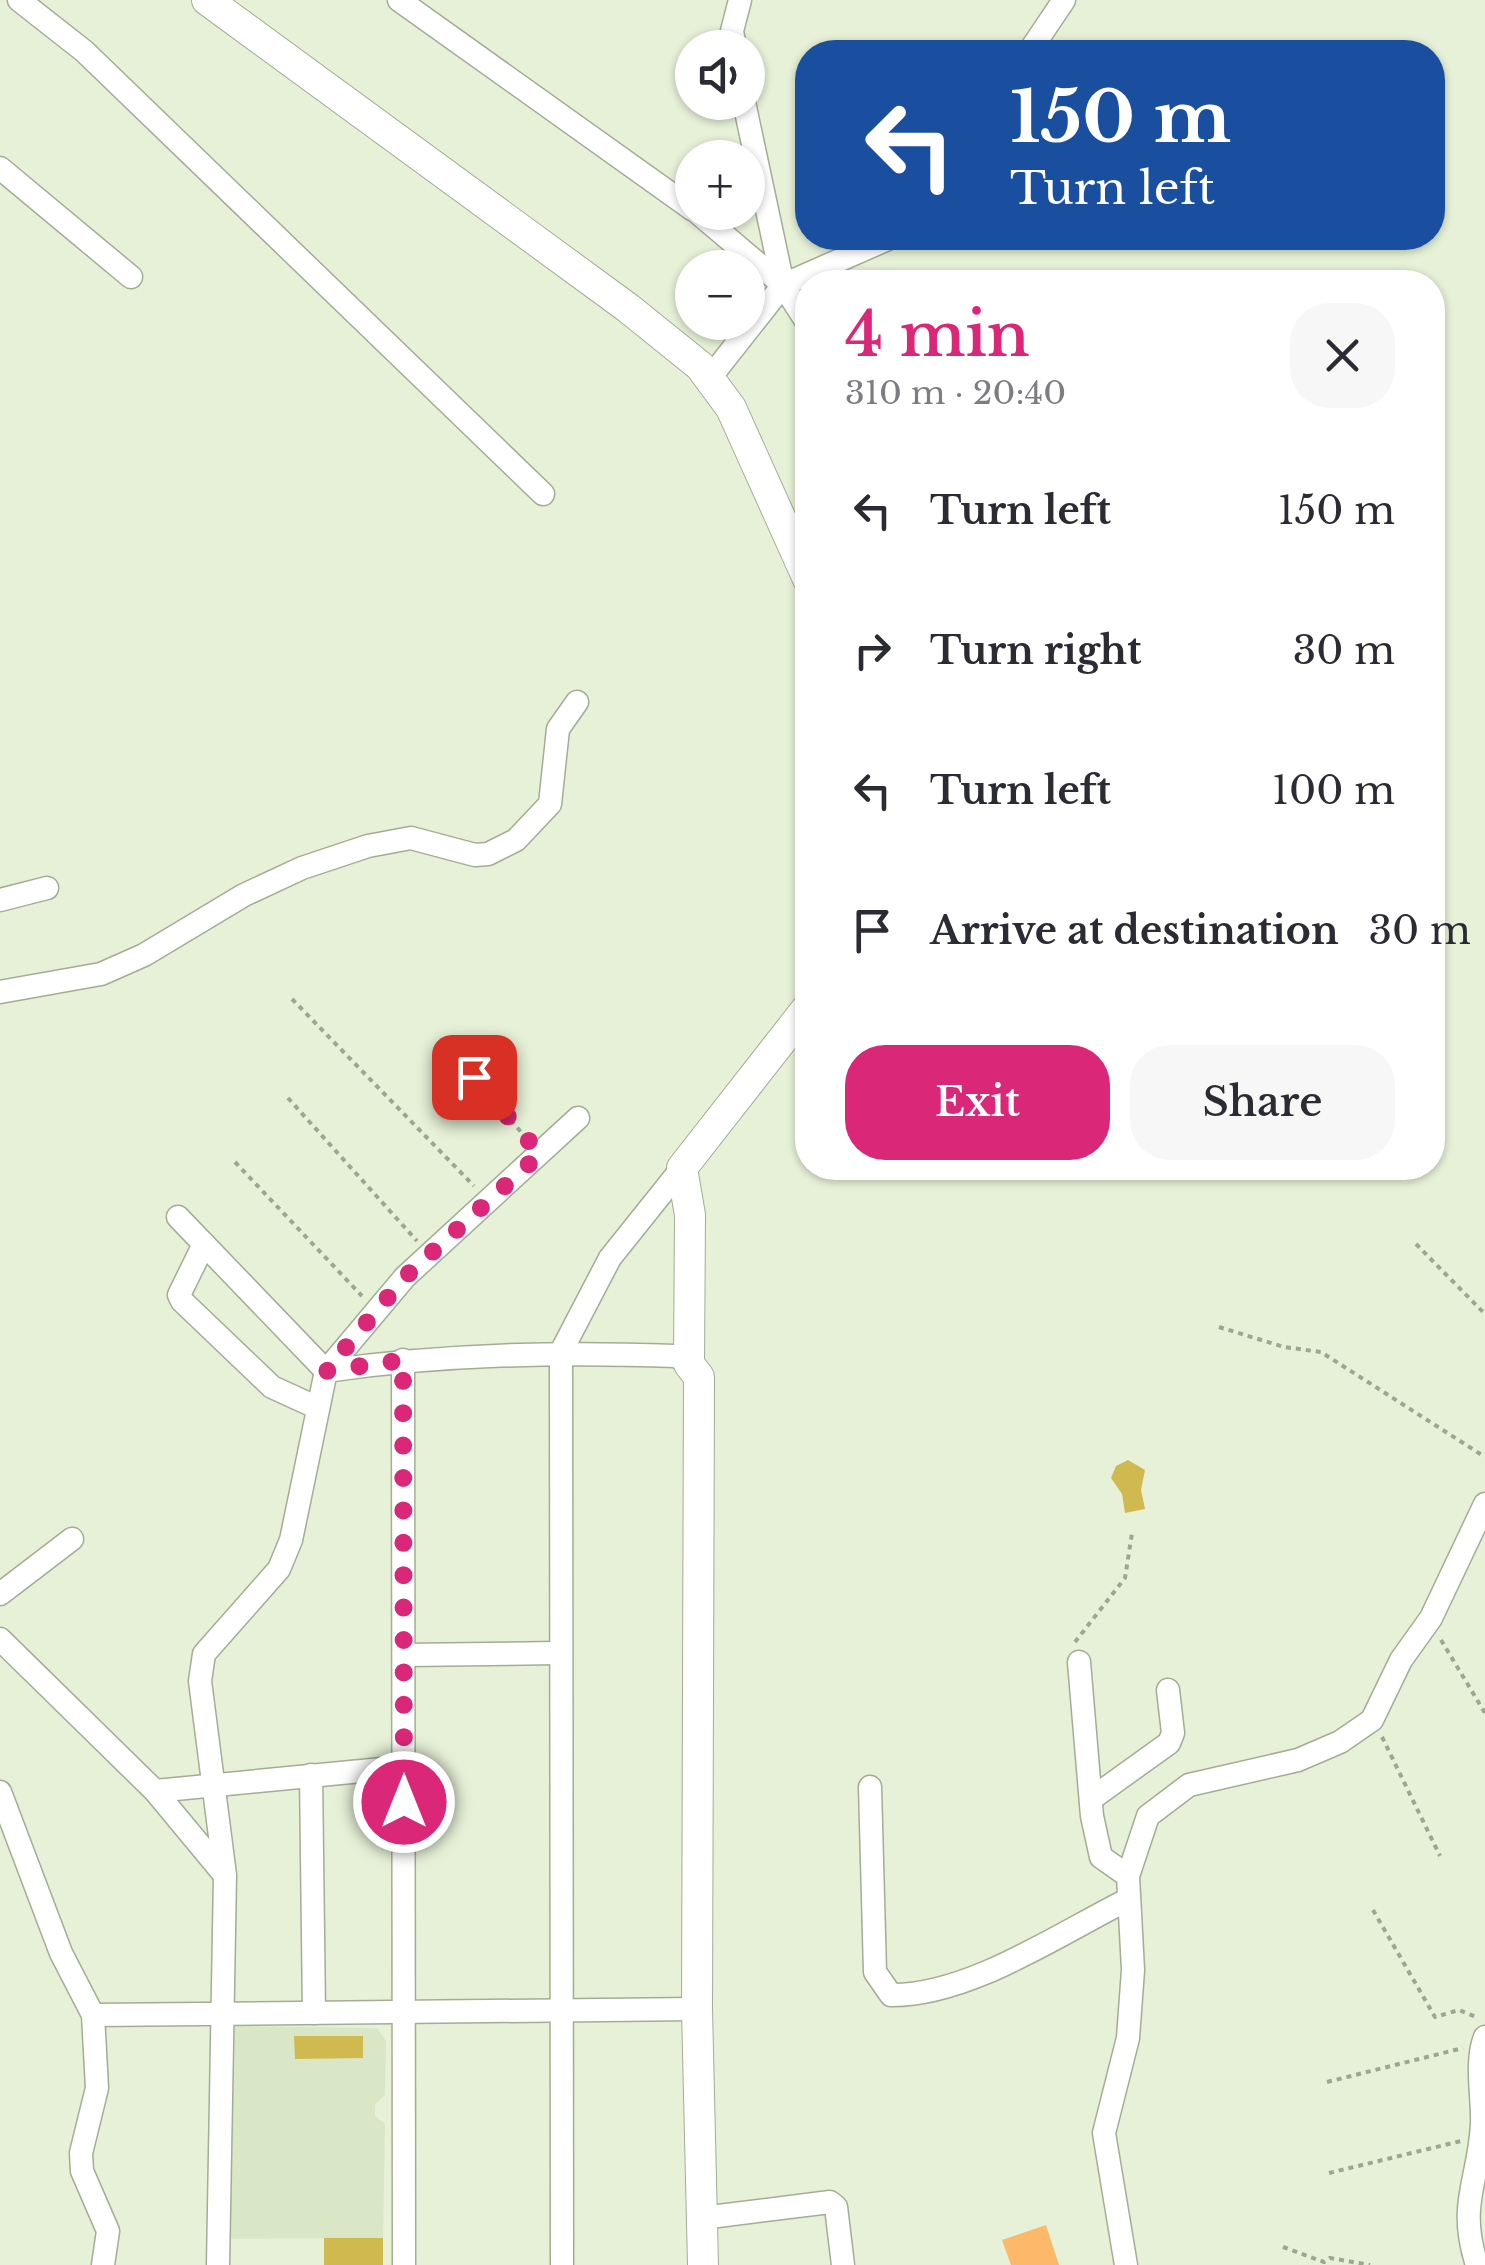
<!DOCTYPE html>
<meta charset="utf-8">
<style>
body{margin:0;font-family:"Libre Baskerville",serif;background:#f7f7f7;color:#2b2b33;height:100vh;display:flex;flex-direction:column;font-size:38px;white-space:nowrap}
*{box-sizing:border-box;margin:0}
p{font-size:32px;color:#7c7c81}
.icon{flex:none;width:55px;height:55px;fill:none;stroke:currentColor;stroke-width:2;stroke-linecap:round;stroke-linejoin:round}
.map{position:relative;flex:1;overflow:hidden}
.drawer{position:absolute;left:795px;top:270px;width:650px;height:910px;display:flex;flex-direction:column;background:#fff;border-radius:40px;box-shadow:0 2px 8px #0004}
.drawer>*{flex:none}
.top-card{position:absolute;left:795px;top:40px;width:650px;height:210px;border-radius:40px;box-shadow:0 2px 8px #0004;background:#1a4fa0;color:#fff;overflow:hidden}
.controls{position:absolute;left:675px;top:30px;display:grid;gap:20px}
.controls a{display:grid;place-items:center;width:90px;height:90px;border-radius:50%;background:#fff;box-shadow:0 2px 8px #0004;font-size:50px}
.pin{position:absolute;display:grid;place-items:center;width:85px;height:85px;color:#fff;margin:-42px;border-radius:20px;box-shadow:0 5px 15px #0006}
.me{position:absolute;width:110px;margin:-55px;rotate:0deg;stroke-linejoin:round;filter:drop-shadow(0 0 8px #0008)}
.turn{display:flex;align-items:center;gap:35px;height:210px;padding:0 50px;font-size:45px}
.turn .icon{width:130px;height:130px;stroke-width:2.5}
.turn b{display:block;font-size:70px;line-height:85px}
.round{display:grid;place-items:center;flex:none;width:105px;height:105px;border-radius:40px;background:#f7f7f7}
.head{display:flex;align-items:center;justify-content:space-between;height:170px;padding:0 50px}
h1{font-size:60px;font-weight:600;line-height:75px;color:#db2777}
.button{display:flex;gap:20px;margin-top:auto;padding:20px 50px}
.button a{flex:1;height:115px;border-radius:40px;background:#db2777;color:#fff;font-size:40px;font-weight:600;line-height:115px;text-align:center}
.button a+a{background:#f7f7f7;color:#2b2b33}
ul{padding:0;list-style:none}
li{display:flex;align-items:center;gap:30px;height:140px;padding:0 50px}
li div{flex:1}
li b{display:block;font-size:38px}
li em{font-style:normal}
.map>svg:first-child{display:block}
</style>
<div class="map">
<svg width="1485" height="2265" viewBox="0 0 1485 2265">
<rect width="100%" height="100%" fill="#e6f1d7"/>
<polygon fill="#d9e7c6" points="230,2026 377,2028 386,2041 385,2095 375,2104 375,2116 385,2124 383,2238 224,2239"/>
<polygon fill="#fcb96a" points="1046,2225 1059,2265 1011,2265 1002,2240"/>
<g fill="#d0ba50">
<polygon points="1128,1460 1145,1470 1141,1490 1145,1509 1125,1513 1122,1494 1111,1478 1116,1466"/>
<polygon points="294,2036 363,2036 363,2058 295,2059"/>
<rect x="324" y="2238" width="59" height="27"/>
</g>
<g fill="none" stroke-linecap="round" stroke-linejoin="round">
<g stroke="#a3ad95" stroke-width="25">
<g id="street">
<polyline points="19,0 84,51 543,494"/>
<polyline points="399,0 692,209"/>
<polyline points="735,48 732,31 740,0"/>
<polyline points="1029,52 1064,0"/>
<polyline points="0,168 131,277"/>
<polyline points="697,212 783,285 808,324"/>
<polyline points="783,285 890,238"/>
<polyline points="709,379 783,285 744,102"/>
<polyline points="0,900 47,888"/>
<polyline points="0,992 101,974 144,955 244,895 302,868 368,846 411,838 475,855 488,854 516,840 550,804 558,729 577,702"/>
<path d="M178,1217L326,1371C443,1354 558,1352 676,1356L689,1364"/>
<polyline points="204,1244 179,1295 182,1301 272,1387 318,1408"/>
<polyline points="403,1360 404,2265"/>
<polyline points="0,1594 72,1539"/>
<polyline points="0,1639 155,1791 403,1767"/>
<polyline points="405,1655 558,1653"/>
<polyline points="1079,1662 1092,1816 1101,1857 1128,1876"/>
<polyline points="311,1775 314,2013"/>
<path d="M870,1787L875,1972L891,1995C968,1996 1059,1934 1127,1900"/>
<polyline points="155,1791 223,1873"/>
<polyline points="0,1792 61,1953 93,2015 97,2088 81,2153 82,2171 108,2231 103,2265"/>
<polyline points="1091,1799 1169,1743 1173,1733 1168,1690"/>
<polyline points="93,2015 697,2009"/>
<polyline points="702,2218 830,2202 836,2207 843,2265"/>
<polyline points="218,2265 225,1875 200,1681 204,1654 279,1569 291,1540 326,1371 405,1277 578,1118"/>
<polyline points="562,2265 561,1352 610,1258 682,1168"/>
<polyline points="1126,2265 1104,2133 1128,2038 1133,1970 1128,1876 1148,1816 1189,1785 1298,1760 1340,1742 1372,1720 1401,1660 1431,1618 1485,1504"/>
<path d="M1477,2265C1457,2204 1479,2181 1482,2124C1483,2098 1475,2061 1485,2037"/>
</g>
</g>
<g stroke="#a3ad95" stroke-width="32">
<g id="secondary">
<polyline points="207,0 628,308 700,366 731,408 808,579"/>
<polyline points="703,2265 697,2009 699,1377 689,1364 690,1215 682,1168 808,1007"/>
</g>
</g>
<g stroke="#9ea692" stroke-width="4" stroke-dasharray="5 5" stroke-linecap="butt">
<polyline points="292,999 474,1186"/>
<polyline points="452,1052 527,1139"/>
<polyline points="288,1098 417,1241"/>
<polyline points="235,1162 362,1296"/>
<polyline points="1416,1244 1485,1314"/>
<polyline points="1219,1327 1284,1347 1321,1352 1485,1457"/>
<polyline points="1441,1640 1485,1713"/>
<polyline points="1075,1642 1125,1578 1132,1533"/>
<polyline points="1382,1737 1440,1856"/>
<polyline points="1373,1910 1435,2017 1459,2010 1476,2017"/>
<polyline points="1327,2082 1463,2048"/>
<polyline points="1329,2173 1461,2141"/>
<polyline points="1283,2247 1324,2262 1330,2258 1370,2265"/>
</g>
<use href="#street" stroke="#fff" stroke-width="22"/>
<use href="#secondary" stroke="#fff" stroke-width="30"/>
</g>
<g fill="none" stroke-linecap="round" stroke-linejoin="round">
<polyline stroke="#db2777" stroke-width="18" stroke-dasharray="0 32.4" points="404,1802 403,1360 326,1371 405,1277 540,1154 474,1077"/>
</g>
</svg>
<div class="controls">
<a><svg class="icon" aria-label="sound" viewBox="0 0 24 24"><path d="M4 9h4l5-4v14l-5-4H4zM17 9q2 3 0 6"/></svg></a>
<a>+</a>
<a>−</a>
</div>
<div class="pin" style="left:474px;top:1077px;background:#d93025"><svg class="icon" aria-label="arrive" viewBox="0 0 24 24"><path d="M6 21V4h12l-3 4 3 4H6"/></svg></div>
<svg class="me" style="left:404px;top:1802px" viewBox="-20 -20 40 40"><circle r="17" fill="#db2777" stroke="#fff" stroke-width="3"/><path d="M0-11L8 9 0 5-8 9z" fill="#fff"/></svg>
<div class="top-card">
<div class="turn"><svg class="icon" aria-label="left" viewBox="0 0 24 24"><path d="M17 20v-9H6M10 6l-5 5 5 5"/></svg><div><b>150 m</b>Turn left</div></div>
</div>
<section class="drawer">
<div class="head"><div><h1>4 min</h1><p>310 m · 20:40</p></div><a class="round"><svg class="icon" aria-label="close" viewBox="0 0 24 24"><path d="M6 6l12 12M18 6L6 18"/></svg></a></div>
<ul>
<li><svg class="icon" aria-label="left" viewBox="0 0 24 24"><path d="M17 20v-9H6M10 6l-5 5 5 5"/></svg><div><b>Turn left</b></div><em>150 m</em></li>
<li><svg class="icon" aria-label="right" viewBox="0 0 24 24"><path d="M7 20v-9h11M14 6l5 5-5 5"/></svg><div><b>Turn right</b></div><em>30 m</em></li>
<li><svg class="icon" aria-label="left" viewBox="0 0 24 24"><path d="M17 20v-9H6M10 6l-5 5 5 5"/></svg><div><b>Turn left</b></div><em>100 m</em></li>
<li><svg class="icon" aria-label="arrive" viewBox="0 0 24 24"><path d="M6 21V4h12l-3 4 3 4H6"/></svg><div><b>Arrive at destination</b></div><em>30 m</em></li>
</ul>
<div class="button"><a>Exit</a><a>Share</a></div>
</section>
</div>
